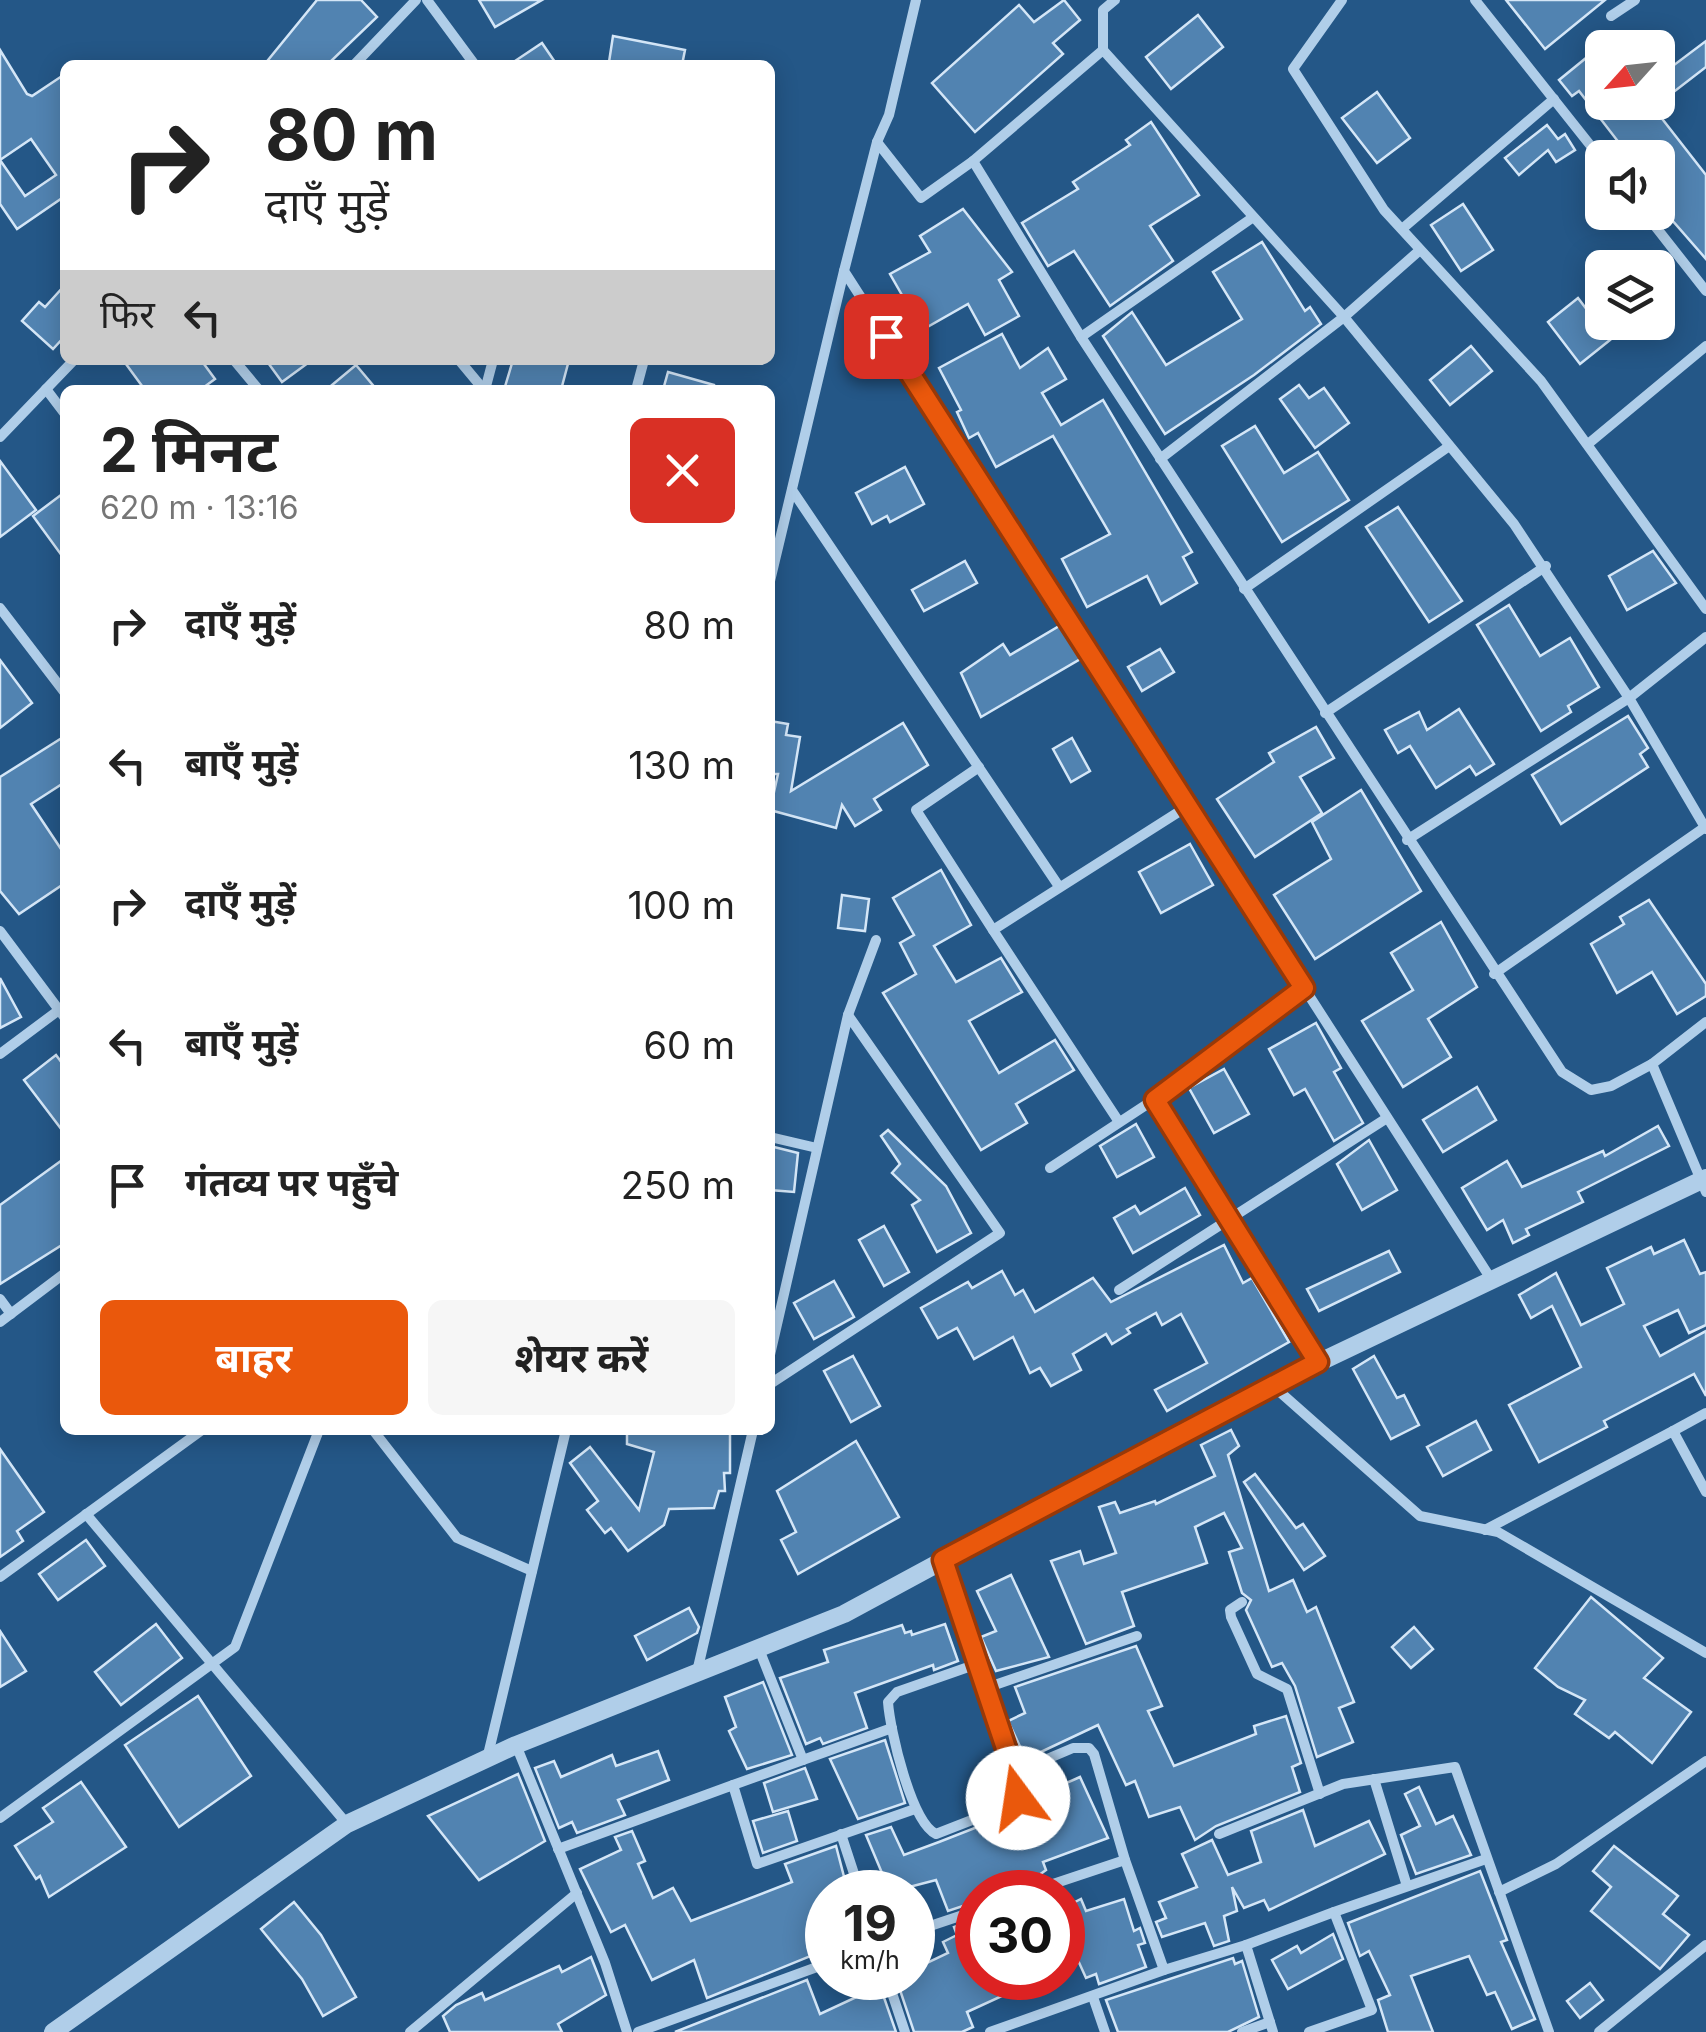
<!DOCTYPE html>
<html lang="hi">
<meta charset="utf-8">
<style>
body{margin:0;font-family:Inter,"Noto Sans Devanagari",sans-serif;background:#f6f6f6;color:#222;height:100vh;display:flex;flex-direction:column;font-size:38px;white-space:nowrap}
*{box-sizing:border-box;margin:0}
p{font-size:32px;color:#767676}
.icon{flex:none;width:55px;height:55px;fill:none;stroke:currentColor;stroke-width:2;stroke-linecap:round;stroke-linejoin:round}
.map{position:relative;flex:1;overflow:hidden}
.panel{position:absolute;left:60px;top:385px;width:715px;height:1050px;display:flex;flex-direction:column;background:#fff;border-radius:15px;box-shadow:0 5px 25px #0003}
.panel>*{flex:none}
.top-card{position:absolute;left:60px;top:60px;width:715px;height:305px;border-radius:15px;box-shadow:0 5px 25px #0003;background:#fff;color:#222;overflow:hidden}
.needle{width:65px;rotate:243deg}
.controls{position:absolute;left:1585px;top:30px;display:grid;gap:20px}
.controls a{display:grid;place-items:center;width:90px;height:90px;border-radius:15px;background:#fff;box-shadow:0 5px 25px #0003;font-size:50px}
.speed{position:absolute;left:805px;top:1870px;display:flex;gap:20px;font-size:50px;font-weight:700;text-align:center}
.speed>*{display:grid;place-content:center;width:130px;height:130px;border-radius:50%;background:#fff;box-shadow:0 5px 25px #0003;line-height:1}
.speed small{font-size:25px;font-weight:400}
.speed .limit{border:15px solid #d22;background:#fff;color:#111}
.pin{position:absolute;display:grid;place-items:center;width:85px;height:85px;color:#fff;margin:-42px;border-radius:20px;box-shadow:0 5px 15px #0006}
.me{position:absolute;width:110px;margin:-55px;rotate:346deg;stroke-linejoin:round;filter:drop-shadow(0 0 8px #0008)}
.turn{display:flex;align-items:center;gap:35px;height:210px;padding:0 40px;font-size:45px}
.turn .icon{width:130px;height:130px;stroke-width:2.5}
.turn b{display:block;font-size:70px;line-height:85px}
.then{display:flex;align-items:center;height:95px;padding:0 40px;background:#0003;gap:20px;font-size:38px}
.round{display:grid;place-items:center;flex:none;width:105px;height:105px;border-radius:15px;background:#f6f6f6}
.headline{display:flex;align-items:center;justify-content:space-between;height:170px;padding:0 40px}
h1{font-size:60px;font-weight:700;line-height:75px}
.cta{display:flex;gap:20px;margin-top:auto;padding:20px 40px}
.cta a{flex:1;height:115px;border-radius:15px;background:#ea580c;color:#fff;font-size:40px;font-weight:700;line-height:115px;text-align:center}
.cta a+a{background:#f6f6f6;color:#222}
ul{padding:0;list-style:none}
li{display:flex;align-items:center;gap:30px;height:140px;padding:0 40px}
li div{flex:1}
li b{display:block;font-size:38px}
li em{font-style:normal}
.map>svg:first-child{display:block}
</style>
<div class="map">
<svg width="1706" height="2032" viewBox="0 0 1706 2032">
<rect width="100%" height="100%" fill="#245787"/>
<g fill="#5183b1" stroke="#d4e6f7" stroke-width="2.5" fill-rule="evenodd">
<polygon points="317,0 361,0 377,17 327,65 264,65"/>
<polygon points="479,0 542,0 495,27"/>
<polygon points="1064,0 1080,20 1053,43 1063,54 975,132 932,83 1019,5 1034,22"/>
<polygon points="1506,0 1605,0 1545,49"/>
<polygon points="1198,15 1223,47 1171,89 1146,57"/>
<polygon points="613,36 685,50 682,65 609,62"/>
<polygon points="1706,41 1706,67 1658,104 1658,77"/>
<polygon points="542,43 557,65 509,65"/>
<polygon points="1602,45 1602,102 1649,102 1706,175 1706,259 1658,204 1658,158 1610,158 1608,154 1620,144 1579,91 1572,96 1559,80"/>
<path d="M0,50L27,94L32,96L65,74V196L17,229L0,204ZM31,139L56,175L25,196L0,160Z"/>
<polygon points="1377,92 1410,138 1377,163 1342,118"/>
<polygon points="1151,122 1199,195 1150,226 1173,261 1110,306 1074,251 1048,266 1022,223 1078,189 1073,182 1130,145 1126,140"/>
<polygon points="1547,125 1558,139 1565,134 1575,150 1556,162 1548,150 1519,175 1505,158"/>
<polygon points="1463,204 1493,250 1461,271 1431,225"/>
<polygon points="963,209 1012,272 999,280 1019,316 985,335 968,304 922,330 890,274 930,252 920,236"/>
<polygon points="1262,242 1305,311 1310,307 1321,324 1254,375 1165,434 1103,336 1132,312 1166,365 1242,319 1213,272"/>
<polygon points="65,285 65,336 53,349 22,321 39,302 45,307"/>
<polygon points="1578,298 1610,340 1580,364 1548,322"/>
<polygon points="1002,334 1020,368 1048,348 1066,379 1042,393 1061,425 1103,400 1192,552 1183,557 1197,583 1161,604 1147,576 1087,607 1062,559 1110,534 1053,436 996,467 978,433 969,438 957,412 961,410 939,368"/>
<polygon points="1471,346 1492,371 1450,405 1430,380"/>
<polygon points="123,360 201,360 215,379 200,390 145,390"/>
<polygon points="266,360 312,360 282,382"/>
<polygon points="513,360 569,360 561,390 504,390"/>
<polygon points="356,365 377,390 326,390"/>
<polygon points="668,372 714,385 714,390 663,390"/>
<polygon points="1299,385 1309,398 1324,388 1349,423 1315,448 1280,399"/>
<polygon points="1255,426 1284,473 1318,452 1349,500 1282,542 1222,446"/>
<polygon points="0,461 36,510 0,537"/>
<polygon points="905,467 924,504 890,522 887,516 872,524 856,493"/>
<polygon points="65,492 65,560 33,516"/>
<polygon points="1398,507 1462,601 1429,622 1366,527"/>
<polygon points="1653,551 1676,583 1627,610 1609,576"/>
<polygon points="965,561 977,583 924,611 912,590"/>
<polygon points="1509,605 1540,656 1570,638 1599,687 1568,706 1571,712 1541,731 1477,625"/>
<polygon points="1061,625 1082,658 981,717 961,673 1003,644 1010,655"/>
<polygon points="1160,649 1174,672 1142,691 1128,667"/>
<polygon points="0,660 32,703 0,728"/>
<polygon points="1459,709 1494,764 1476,775 1470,766 1436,788 1410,746 1398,753 1385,730 1419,712 1427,730"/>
<polygon points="1628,716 1648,748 1640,754 1648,767 1561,824 1532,775"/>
<polygon points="770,721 788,724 786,735 800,737 791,791 903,723 928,765 874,799 881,810 855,826 842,805 836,828 770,810 778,774 770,774"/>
<polygon points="1316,727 1334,758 1300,777 1322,813 1255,857 1217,799 1274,762 1269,753"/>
<polygon points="65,736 65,782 31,804 65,855 65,883 19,914 0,891 0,777"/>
<polygon points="1072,738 1090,771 1071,782 1053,749"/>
<polygon points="1361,790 1421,891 1315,959 1274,895 1331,859 1312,822"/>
<polygon points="1190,844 1213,885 1161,913 1139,872"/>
<polygon points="941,870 971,925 934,946 956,982 1001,958 1022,992 969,1021 999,1073 1055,1040 1074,1070 1016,1104 1027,1123 981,1150 883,993 916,974 900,943 914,935 893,898"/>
<polygon points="842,895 869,899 865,931 838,928"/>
<polygon points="1649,900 1706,984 1706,996 1677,1014 1652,972 1617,993 1591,944 1624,924 1620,917"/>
<polygon points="1441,922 1477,987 1428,1019 1451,1057 1403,1087 1362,1021 1413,990 1391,953"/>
<polygon points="0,978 21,1017 0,1028"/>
<polygon points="1316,1023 1341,1068 1334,1072 1363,1123 1334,1141 1305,1089 1294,1095 1269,1049"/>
<polygon points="56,1055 65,1067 65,1134 24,1080"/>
<polygon points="1224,1069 1249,1114 1214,1133 1189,1088"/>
<polygon points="1477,1087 1496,1120 1443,1152 1423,1120"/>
<polygon points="1136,1124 1154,1157 1117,1177 1100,1146"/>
<polygon points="1658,1126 1669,1146 1578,1192 1583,1202 1526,1229 1529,1235 1513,1243 1503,1220 1487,1230 1462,1188 1507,1161 1522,1187 1603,1151 1605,1156"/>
<polygon points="888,1130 946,1186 971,1233 937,1252 912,1205 920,1200 892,1173 900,1164 881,1136"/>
<polygon points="1369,1140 1397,1190 1362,1210 1337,1164"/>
<polygon points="770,1146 798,1153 794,1192 770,1190"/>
<polygon points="65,1158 65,1243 0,1284 0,1205"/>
<polygon points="1185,1188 1200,1215 1133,1253 1114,1218 1135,1206 1140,1214"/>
<polygon points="884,1226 909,1272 884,1286 859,1240"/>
<polygon points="1684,1240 1700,1274 1706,1272 1706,1325 1689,1333 1678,1310 1644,1326 1660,1356 1706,1331 1706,1396 1694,1374 1604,1421 1607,1427 1539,1462 1509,1405 1581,1367 1552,1306 1531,1318 1519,1295 1556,1273 1581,1325 1624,1304 1607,1268 1651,1247 1654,1254"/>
<polygon points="1224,1245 1243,1283 1252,1278 1289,1342 1167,1411 1155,1390 1207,1363 1181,1314 1162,1325 1156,1313 1127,1329 1130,1333 1112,1344 1106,1334 1073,1354 1081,1370 1051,1386 1040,1368 1030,1373 1013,1337 974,1359 957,1328 938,1338 921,1308 968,1282 972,1288 1002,1271 1015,1295 1023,1290 1035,1312 1093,1278 1111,1302"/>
<polygon points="1389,1251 1400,1272 1319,1311 1307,1289"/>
<polygon points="834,1281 854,1317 814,1339 794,1303"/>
<polygon points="853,1356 880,1406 851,1422 824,1371"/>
<polygon points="1374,1356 1397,1398 1404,1395 1419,1425 1391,1439 1353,1369"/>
<polygon points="1476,1421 1491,1450 1443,1476 1427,1447"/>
<polygon points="627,1430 730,1430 730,1473 724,1473 725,1491 719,1491 714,1508 669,1509 664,1525 628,1551 611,1528 605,1533 587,1510 598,1501 570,1463 590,1447 639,1510 654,1452 627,1444"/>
<polygon points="1231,1430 1239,1446 1228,1455 1269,1591 1293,1580 1307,1612 1316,1607 1354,1702 1339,1708 1353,1742 1317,1757 1295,1686 1282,1663 1272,1667 1246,1610 1251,1600 1242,1593 1229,1552 1242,1548 1224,1513 1195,1527 1207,1563 1122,1592 1134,1626 1086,1644 1051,1561 1080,1551 1084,1564 1116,1553 1099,1507 1115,1502 1120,1513 1155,1501 1156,1504 1215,1476 1201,1445"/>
<polygon points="856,1441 899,1517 798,1574 781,1540 796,1532 777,1491"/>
<polygon points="0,1449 44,1512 17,1531 23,1541 0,1557"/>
<polygon points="1255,1474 1296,1528 1303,1524 1325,1556 1304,1570 1244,1482"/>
<polygon points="86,1540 105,1566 58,1600 39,1574"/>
<polygon points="1011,1575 1049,1657 996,1671 981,1637 996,1631 977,1591"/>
<polygon points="1591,1597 1663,1658 1644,1678 1691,1712 1652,1763 1615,1732 1609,1738 1575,1714 1585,1700 1558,1687 1535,1668"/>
<polygon points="689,1608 699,1627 697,1633 647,1660 635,1636"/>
<polygon points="156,1624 182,1658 121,1705 95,1672"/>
<polygon points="945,1624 958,1661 934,1670 933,1665 855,1693 867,1728 823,1744 820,1738 806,1744 780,1678 828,1662 824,1650 902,1625 905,1633 911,1631 912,1635"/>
<polygon points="1414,1627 1433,1649 1411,1668 1392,1647"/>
<polygon points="0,1631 26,1671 0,1687"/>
<polygon points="1136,1646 1162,1706 1148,1711 1174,1766 1256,1734 1254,1726 1286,1716 1301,1763 1292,1767 1300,1792 1216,1826 1195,1840 1180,1807 1149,1817 1135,1781 1126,1785 1098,1725 1026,1759 1008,1721 1025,1713 1015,1687"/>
<polygon points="763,1682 792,1755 747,1769 729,1731 736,1727 725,1697"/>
<polygon points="198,1696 251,1776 179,1827 125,1745"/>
<polygon points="885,1740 905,1803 858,1819 830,1759"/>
<polygon points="658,1751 669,1780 618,1800 625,1815 577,1833 572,1822 559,1828 535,1768 554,1761 561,1777 612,1755 616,1766"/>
<polygon points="1055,1765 1064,1784 1080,1777 1108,1838 1043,1862 1046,1870 1021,1888 978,1892 978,1901 948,1911 936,1880 890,1892 866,1835 891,1827 904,1855 939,1842 1036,1804 1027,1783 1035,1779 1033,1774"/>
<polygon points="805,1768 817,1799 773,1812 764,1783"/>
<polygon points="518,1774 545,1841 479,1880 428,1816"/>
<polygon points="81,1782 126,1847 49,1897 40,1876 36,1879 15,1846 53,1822 43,1808"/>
<polygon points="1419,1787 1436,1824 1453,1816 1471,1855 1416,1874 1401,1835 1420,1826 1405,1794"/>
<polygon points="1303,1810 1315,1846 1369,1821 1385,1854 1269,1910 1264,1900 1244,1908 1232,1887 1237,1911 1224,1916 1229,1941 1214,1946 1205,1923 1162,1937 1156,1922 1166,1918 1159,1902 1197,1887 1182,1854 1212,1840 1228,1875 1261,1862 1251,1831"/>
<polygon points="788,1811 797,1841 763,1853 753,1821"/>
<polygon points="632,1831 645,1861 638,1864 653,1898 673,1888 691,1921 792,1882 785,1864 836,1846 848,1892 828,1892 828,1949 707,1998 694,1960 652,1980 625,1925 611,1932 580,1869 621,1850 615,1837"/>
<polygon points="1614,1846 1678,1896 1663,1914 1689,1935 1660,1969 1591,1911 1611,1887 1593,1871"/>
<polygon points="1480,1871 1507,1940 1501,1942 1535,2019 1512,2029 1495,1992 1487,1995 1469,1956 1411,1976 1433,2032 1388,2032 1378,2000 1390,1995 1369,1951 1360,1956 1348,1923"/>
<polygon points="1081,1899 1086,1911 1124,1899 1134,1931 1140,1928 1145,1943 1138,1945 1146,1967 1099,1984 1096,1974 1086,1978 1072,1947 1082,1942 1065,1907"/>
<polygon points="294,1902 321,1935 356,1997 323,2016 302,1979 261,1929"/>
<polygon points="978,1919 978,1978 1041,1978 967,2012 973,2027 962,2032 914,2032 896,1978 912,1978 912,1970 948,1953 943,1942 957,1935 954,1927"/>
<polygon points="1333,1934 1343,1959 1288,1989 1272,1960 1297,1946 1301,1953"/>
<polygon points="591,1957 606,1995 558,2024 562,2032 450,2032 443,2016 456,2005 482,1993 485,2000 559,1966 562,1972"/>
<polygon points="1233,1958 1235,1964 1242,1961 1259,2017 1228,2032 1118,2032 1106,2000"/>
<polygon points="807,1980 820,2014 880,1986 896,2032 675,2032"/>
<polygon points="1590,1983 1603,2000 1580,2018 1567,2001"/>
</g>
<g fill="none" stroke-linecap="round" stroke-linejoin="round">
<g stroke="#b0cee9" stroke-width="10">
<polyline points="427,0 475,65"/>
<polyline points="1342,0 1293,69 1384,210 1541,381 1706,609"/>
<polyline points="1475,0 1602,160"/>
<polyline points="1611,16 1635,0"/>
<polyline points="1103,50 1103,10 1115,0"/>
<polyline points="354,65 416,0"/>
<polyline points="877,142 889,115 916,0"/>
<polyline points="973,161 1081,337 1562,1072 1591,1090 1611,1086 1652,1064 1706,1192"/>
<polyline points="1644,212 1706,291"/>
<polyline points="1402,229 1554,99"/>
<polyline points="1081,337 1252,218"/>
<polyline points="234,360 259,390"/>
<polyline points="459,360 484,390"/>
<polyline points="46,389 65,414"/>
<polyline points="485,390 493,360"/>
<polyline points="636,390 644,360"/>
<polyline points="0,437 74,360"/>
<polyline points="1588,444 1706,346"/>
<polyline points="1160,459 1344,317 1420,250"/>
<polyline points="792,490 1058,885"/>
<polyline points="770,581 844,271"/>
<polyline points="1244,589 1448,447"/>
<polyline points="0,608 65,693"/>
<polyline points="1325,713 1546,566"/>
<polyline points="979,767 916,810 993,930"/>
<polyline points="1407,840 1629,698 1706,637"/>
<polyline points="0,931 65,1018"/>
<polyline points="1494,974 1705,827"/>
<polyline points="848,1015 876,940"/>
<polyline points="0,1054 59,1010"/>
<polyline points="1652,1064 1706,1022"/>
<polyline points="1155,1099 1305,988"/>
<polyline points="1119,1122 993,930 1188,806"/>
<polyline points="770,1137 817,1148"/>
<polyline points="1050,1168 1155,1099 1318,1362"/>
<polyline points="1491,1279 844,271 877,142 921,198 973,161 1103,50 1344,317 1514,524 1629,698 1706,829"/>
<polyline points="1119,1290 1387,1118"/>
<polyline points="0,1299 11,1314"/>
<polyline points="0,1322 65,1273"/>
<polyline points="770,1355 848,1015 1000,1233 770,1384"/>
<polyline points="1272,1385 1420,1516 1498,1532 1706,1653"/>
<polyline points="373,1430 457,1538 532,1571"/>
<polyline points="1673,1431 1706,1413"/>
<polyline points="86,1514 347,1824"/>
<polyline points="1485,1530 1673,1431 1706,1492"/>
<path d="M943,1560L1019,1787V1799L1013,1804L936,1834C911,1822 890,1730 888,1702L897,1692L977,1664"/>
<polyline points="0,1577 202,1430"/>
<polyline points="1242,1602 1230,1610 1231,1617 1257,1674 1287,1689 1320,1794"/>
<polyline points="759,1649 803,1760"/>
<polyline points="697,1672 753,1430"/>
<polyline points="986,1688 1137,1636"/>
<polyline points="516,1745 605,1963 627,2032"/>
<polyline points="487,1759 566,1430"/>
<polyline points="1014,1773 1073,1748 1089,1748 1094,1754 1125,1860 1164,1970 1246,1945"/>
<polyline points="1374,1779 1407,1886"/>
<polyline points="733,1785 892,1728"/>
<polyline points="0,1818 235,1647 319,1430"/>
<polyline points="841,1834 860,1892"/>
<polyline points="1219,1834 1343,1784 1455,1767 1549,2032"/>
<polyline points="558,1849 733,1785 757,1864 915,1809"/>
<polyline points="1029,1892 1125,1860"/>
<polyline points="1499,1892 1556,1864 1706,1761"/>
<polyline points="1334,1912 1486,1859"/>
<polyline points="912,1932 978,1910"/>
<polyline points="887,1978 905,2032"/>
<polyline points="1093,1997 1105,2032"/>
<polyline points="410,2032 577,1893"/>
<polyline points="638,2032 828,1963"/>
<polyline points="990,2032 1164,1970"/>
<polyline points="1242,2032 1270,2022"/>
<polyline points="1273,2032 1246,1945 1334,1912 1372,2010 1309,2032"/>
<polyline points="1599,2032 1706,1945"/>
</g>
<polyline stroke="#b0cee9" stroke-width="18" points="53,2032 347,1824 516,1745 844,1614 1238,1401 1706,1178"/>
</g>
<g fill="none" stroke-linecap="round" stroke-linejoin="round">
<g stroke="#983908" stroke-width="25">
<polyline id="route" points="886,336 1304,988 1155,1100 1318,1362 943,1560 1019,1787 1018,1798"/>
</g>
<use href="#route" stroke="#ea580c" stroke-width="18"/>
</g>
</svg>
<div class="controls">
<a><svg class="needle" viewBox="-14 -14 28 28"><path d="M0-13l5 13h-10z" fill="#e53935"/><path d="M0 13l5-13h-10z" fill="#767676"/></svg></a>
<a><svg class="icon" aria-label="sound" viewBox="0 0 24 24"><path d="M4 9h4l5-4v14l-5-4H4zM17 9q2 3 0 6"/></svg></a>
<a><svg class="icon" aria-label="layers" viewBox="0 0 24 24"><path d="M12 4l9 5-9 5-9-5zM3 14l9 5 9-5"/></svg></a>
</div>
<div class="speed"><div>19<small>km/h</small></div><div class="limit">30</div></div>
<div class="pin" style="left:886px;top:336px;background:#d93025"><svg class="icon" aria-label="arrive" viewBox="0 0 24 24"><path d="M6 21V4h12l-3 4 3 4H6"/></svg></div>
<svg class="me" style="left:1018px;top:1798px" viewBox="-20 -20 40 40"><circle r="19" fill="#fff"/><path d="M0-13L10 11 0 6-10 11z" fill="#ea580c"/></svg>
<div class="top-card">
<div class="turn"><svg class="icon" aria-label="right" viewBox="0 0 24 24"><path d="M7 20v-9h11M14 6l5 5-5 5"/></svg><div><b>80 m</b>दाएँ मुड़ें</div></div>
<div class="then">फिर<svg class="icon" aria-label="left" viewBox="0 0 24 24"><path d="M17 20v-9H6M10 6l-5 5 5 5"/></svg></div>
</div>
<section class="panel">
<div class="headline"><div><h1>2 मिनट</h1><p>620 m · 13:16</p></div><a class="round" style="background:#d93025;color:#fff"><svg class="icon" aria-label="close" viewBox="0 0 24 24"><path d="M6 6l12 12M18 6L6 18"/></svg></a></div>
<ul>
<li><svg class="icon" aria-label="right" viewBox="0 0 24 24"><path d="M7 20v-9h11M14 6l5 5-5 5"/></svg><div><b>दाएँ मुड़ें</b></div><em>80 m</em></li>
<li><svg class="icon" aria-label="left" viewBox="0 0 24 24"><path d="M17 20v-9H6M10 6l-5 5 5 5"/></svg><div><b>बाएँ मुड़ें</b></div><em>130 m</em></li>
<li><svg class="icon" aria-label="right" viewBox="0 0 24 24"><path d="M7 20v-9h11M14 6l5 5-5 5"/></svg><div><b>दाएँ मुड़ें</b></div><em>100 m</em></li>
<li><svg class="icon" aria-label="left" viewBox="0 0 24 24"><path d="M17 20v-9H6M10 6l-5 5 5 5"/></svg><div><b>बाएँ मुड़ें</b></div><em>60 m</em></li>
<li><svg class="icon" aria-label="arrive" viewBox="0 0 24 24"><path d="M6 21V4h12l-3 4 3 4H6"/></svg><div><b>गंतव्य पर पहुँचे</b></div><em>250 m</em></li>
</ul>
<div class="cta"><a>बाहर</a><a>शेयर करें</a></div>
</section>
</div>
